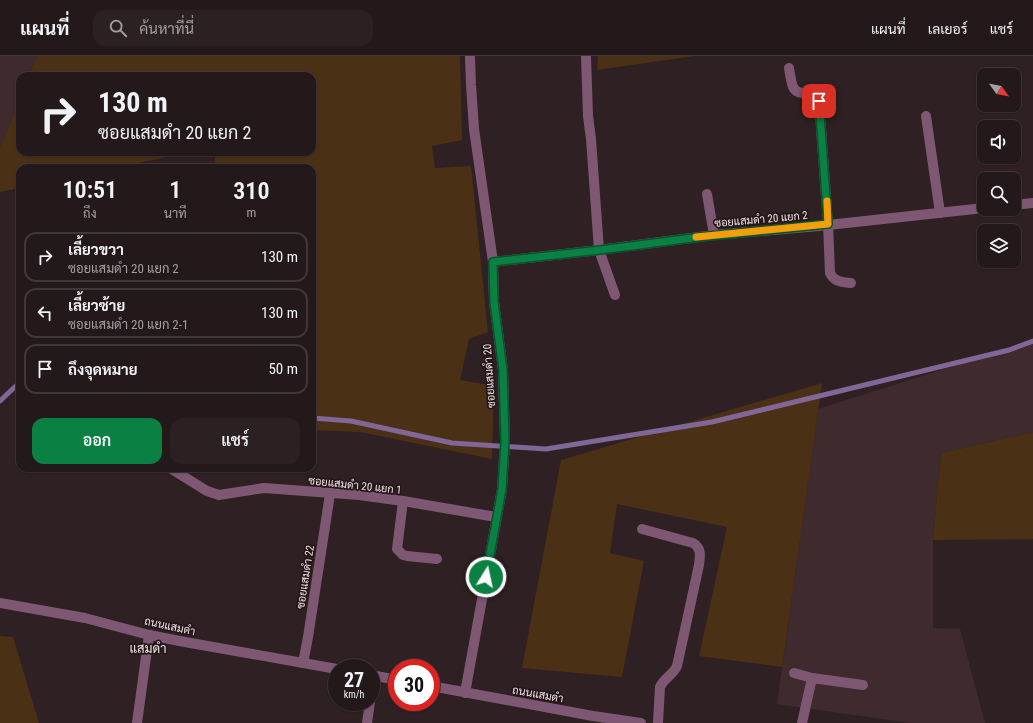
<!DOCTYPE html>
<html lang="th">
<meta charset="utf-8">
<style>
body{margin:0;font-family:"Roboto Condensed",Sarabun,sans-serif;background:#2b2123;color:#f1f3f6;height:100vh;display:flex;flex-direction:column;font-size:15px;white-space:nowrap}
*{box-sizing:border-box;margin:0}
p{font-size:13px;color:#a3a0a2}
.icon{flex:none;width:22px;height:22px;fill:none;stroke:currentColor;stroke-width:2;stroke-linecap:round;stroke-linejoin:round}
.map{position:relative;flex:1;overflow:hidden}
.panel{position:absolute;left:16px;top:108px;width:300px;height:308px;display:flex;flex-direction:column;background:#23181a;border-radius:12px;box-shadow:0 1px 3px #0004,0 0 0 1px #403739}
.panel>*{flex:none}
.banner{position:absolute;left:16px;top:16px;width:300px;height:84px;border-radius:12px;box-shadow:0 1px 3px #0004,0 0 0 1px #403739;background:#23181a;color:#f1f3f6;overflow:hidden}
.needle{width:26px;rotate:123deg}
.fabs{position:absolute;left:977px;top:12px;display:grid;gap:8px}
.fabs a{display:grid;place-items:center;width:44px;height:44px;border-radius:8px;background:#23181a;box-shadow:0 1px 3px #0004,0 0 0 1px #403739;font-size:20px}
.speed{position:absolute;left:328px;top:603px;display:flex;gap:8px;font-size:20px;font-weight:700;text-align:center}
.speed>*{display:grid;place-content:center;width:52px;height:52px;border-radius:50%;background:#23181a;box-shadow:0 1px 3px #0004,0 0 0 1px #403739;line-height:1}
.speed small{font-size:10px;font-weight:400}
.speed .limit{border:6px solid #d22;background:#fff;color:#111}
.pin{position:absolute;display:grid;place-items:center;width:34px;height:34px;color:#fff;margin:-17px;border-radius:8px;box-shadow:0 2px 6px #0006}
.me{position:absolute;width:44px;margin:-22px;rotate:10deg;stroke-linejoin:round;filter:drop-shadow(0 0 3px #0008)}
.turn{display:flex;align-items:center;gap:14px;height:84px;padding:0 16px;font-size:18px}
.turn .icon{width:52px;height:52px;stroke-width:2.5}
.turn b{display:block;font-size:28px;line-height:34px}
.eta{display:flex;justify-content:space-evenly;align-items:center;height:68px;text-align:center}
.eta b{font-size:24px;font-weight:600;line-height:28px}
.cta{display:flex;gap:8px;margin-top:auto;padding:8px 16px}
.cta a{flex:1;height:46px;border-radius:12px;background:#0b8043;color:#fff;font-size:16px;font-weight:600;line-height:46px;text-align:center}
.cta a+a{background:#2b2123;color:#f1f3f6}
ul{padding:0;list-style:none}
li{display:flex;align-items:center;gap:12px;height:50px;margin:0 8px 6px;padding:0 8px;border:2px solid #403739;border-radius:12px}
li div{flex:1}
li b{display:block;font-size:15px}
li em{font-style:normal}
header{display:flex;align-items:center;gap:24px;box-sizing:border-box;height:56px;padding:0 20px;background:#23181a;border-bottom:1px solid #403739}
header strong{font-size:19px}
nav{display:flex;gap:22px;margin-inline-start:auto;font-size:14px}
.search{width:280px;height:36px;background:#2b2123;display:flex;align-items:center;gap:10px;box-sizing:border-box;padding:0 14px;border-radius:12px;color:#a3a0a2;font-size:15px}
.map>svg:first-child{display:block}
</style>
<header>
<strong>แผนที่</strong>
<div class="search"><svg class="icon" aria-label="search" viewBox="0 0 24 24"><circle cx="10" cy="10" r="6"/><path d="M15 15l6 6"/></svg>ค้นหาที่นี่</div>
<nav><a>แผนที่</a><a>เลเยอร์</a><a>แชร์</a></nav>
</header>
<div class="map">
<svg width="1033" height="667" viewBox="0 0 1033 667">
<rect width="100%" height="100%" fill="#2f2023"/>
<g fill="#3f2a2e">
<polygon points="0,0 37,0 29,20 20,20 20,42 0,92"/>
<polygon points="1033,285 1033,376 941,397 933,484 933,572 960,573 985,667 910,667 777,648 818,353"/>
</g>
<g fill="#4a3015">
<polygon points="37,0 460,0 462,84 432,90 435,112 471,110 488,276 469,283 460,324 494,330 492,403 360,376 312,374 312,112 216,112 214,96 312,96 312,20 29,20"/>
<polygon points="598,0 695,0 597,14"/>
<polygon points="20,42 20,96 190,96 115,112 20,112 20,132 0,136 0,92"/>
<polygon points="822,327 782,611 699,600 727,471 617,448 610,497 644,505 622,621 522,612 561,404"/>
<polygon points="1033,376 1033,483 933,484 941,397"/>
<polygon points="0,580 13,581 39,667 0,667"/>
</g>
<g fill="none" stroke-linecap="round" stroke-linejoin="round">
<g stroke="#816798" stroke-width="5">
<polyline points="0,345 20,326"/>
<polyline points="312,362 351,365 452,387 546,393 712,366 1009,294 1033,285"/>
</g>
<g stroke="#7e5873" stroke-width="10">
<polyline points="586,0 588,60 591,83 599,194 615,239"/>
<path d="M789,12C790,18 791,26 793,31C797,39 805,36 811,38C814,39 816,42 819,45L828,168L830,217C834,226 842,226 851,227"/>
<polyline points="926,60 940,157"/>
<polyline points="707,138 714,179"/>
<polyline points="1014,149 1033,147"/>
<polyline points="493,206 599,194 714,179 819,170 984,152"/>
<polyline points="170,412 207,435 219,439 264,432 359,439 403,445 496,461"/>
<polyline points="403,445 397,493 403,499 407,500 437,503"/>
<path d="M642,473L693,487C702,492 700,500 699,509L677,610C673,619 664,622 660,631L658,667"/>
<polyline points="0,547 85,562 149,579 185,586 337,613"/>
<polyline points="303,607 308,581 330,438"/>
<polyline points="794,617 812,622 863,629"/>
<polyline points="371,619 397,624"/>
<polyline points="431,630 593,660 641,667"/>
<polyline points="465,637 502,433 505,385 503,314 494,246 493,206 474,73 471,29 470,0"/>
<polyline points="371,638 374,620"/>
<polyline points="137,667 149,579"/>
<polyline points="367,667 370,646"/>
<polyline points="802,667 812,622"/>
</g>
</g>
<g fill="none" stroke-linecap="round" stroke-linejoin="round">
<g stroke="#07532c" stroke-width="10">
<polyline id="route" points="486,521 502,433 505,385 503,314 494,246 493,206 600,194 700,181 828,168 819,45"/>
</g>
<use href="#route" stroke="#0b8043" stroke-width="7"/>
<polyline stroke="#f59e0b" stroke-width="7" points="696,181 828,168 827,145"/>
</g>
<g text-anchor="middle" stroke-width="3.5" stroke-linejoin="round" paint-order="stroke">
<g font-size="11" fill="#eee3e5" stroke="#251719">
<text transform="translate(761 163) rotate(-5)" y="4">ซอยแสมดำ 20 แยก 2</text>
<text transform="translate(489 320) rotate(-94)" y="4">ซอยแสมดำ 20</text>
<text transform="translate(355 429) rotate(6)" y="4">ซอยแสมดำ 20 แยก 1</text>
<text transform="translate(305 521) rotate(-81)" y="4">ซอยแสมดำ 22</text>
<text transform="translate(170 570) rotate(12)" y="4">ถนนแสมดำ</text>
<text transform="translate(538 638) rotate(10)" y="4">ถนนแสมดำ</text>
</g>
<g font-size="13" fill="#eee3e5" stroke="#251719">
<text x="148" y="597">แสมดำ</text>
</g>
</g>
</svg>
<div class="fabs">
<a><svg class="needle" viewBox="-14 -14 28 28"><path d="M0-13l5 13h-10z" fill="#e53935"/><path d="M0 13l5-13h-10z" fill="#a3a0a2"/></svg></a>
<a><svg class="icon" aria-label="sound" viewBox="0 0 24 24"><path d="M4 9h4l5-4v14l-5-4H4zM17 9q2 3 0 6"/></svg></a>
<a><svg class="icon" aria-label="search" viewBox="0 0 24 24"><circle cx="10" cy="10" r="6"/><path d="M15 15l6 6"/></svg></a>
<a><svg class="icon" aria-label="layers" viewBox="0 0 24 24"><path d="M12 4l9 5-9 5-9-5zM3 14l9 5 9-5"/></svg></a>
</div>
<div class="speed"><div>27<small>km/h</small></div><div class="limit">30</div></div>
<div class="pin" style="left:819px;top:45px;background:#d93025"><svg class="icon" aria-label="arrive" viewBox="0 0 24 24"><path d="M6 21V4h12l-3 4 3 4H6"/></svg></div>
<svg class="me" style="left:486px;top:521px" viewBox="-20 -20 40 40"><circle r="17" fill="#0b8043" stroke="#fff" stroke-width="3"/><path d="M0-11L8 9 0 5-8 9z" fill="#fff"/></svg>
<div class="banner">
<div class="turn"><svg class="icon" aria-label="right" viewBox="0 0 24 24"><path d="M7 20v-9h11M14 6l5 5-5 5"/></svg><div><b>130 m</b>ซอยแสมดำ 20 แยก 2</div></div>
</div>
<section class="panel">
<div class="eta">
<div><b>10:51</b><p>ถึง</p></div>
<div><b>1</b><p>นาที</p></div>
<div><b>310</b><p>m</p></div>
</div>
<ul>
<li><svg class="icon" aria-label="right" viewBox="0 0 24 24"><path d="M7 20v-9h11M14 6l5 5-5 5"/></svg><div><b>เลี้ยวขวา</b><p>ซอยแสมดำ 20 แยก 2</p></div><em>130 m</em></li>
<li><svg class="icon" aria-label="left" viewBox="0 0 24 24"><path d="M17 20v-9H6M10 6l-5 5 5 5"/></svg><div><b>เลี้ยวซ้าย</b><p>ซอยแสมดำ 20 แยก 2-1</p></div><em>130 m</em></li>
<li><svg class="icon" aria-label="arrive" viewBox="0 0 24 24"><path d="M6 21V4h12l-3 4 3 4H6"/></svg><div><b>ถึงจุดหมาย</b></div><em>50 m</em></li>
</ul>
<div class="cta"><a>ออก</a><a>แชร์</a></div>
</section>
</div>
